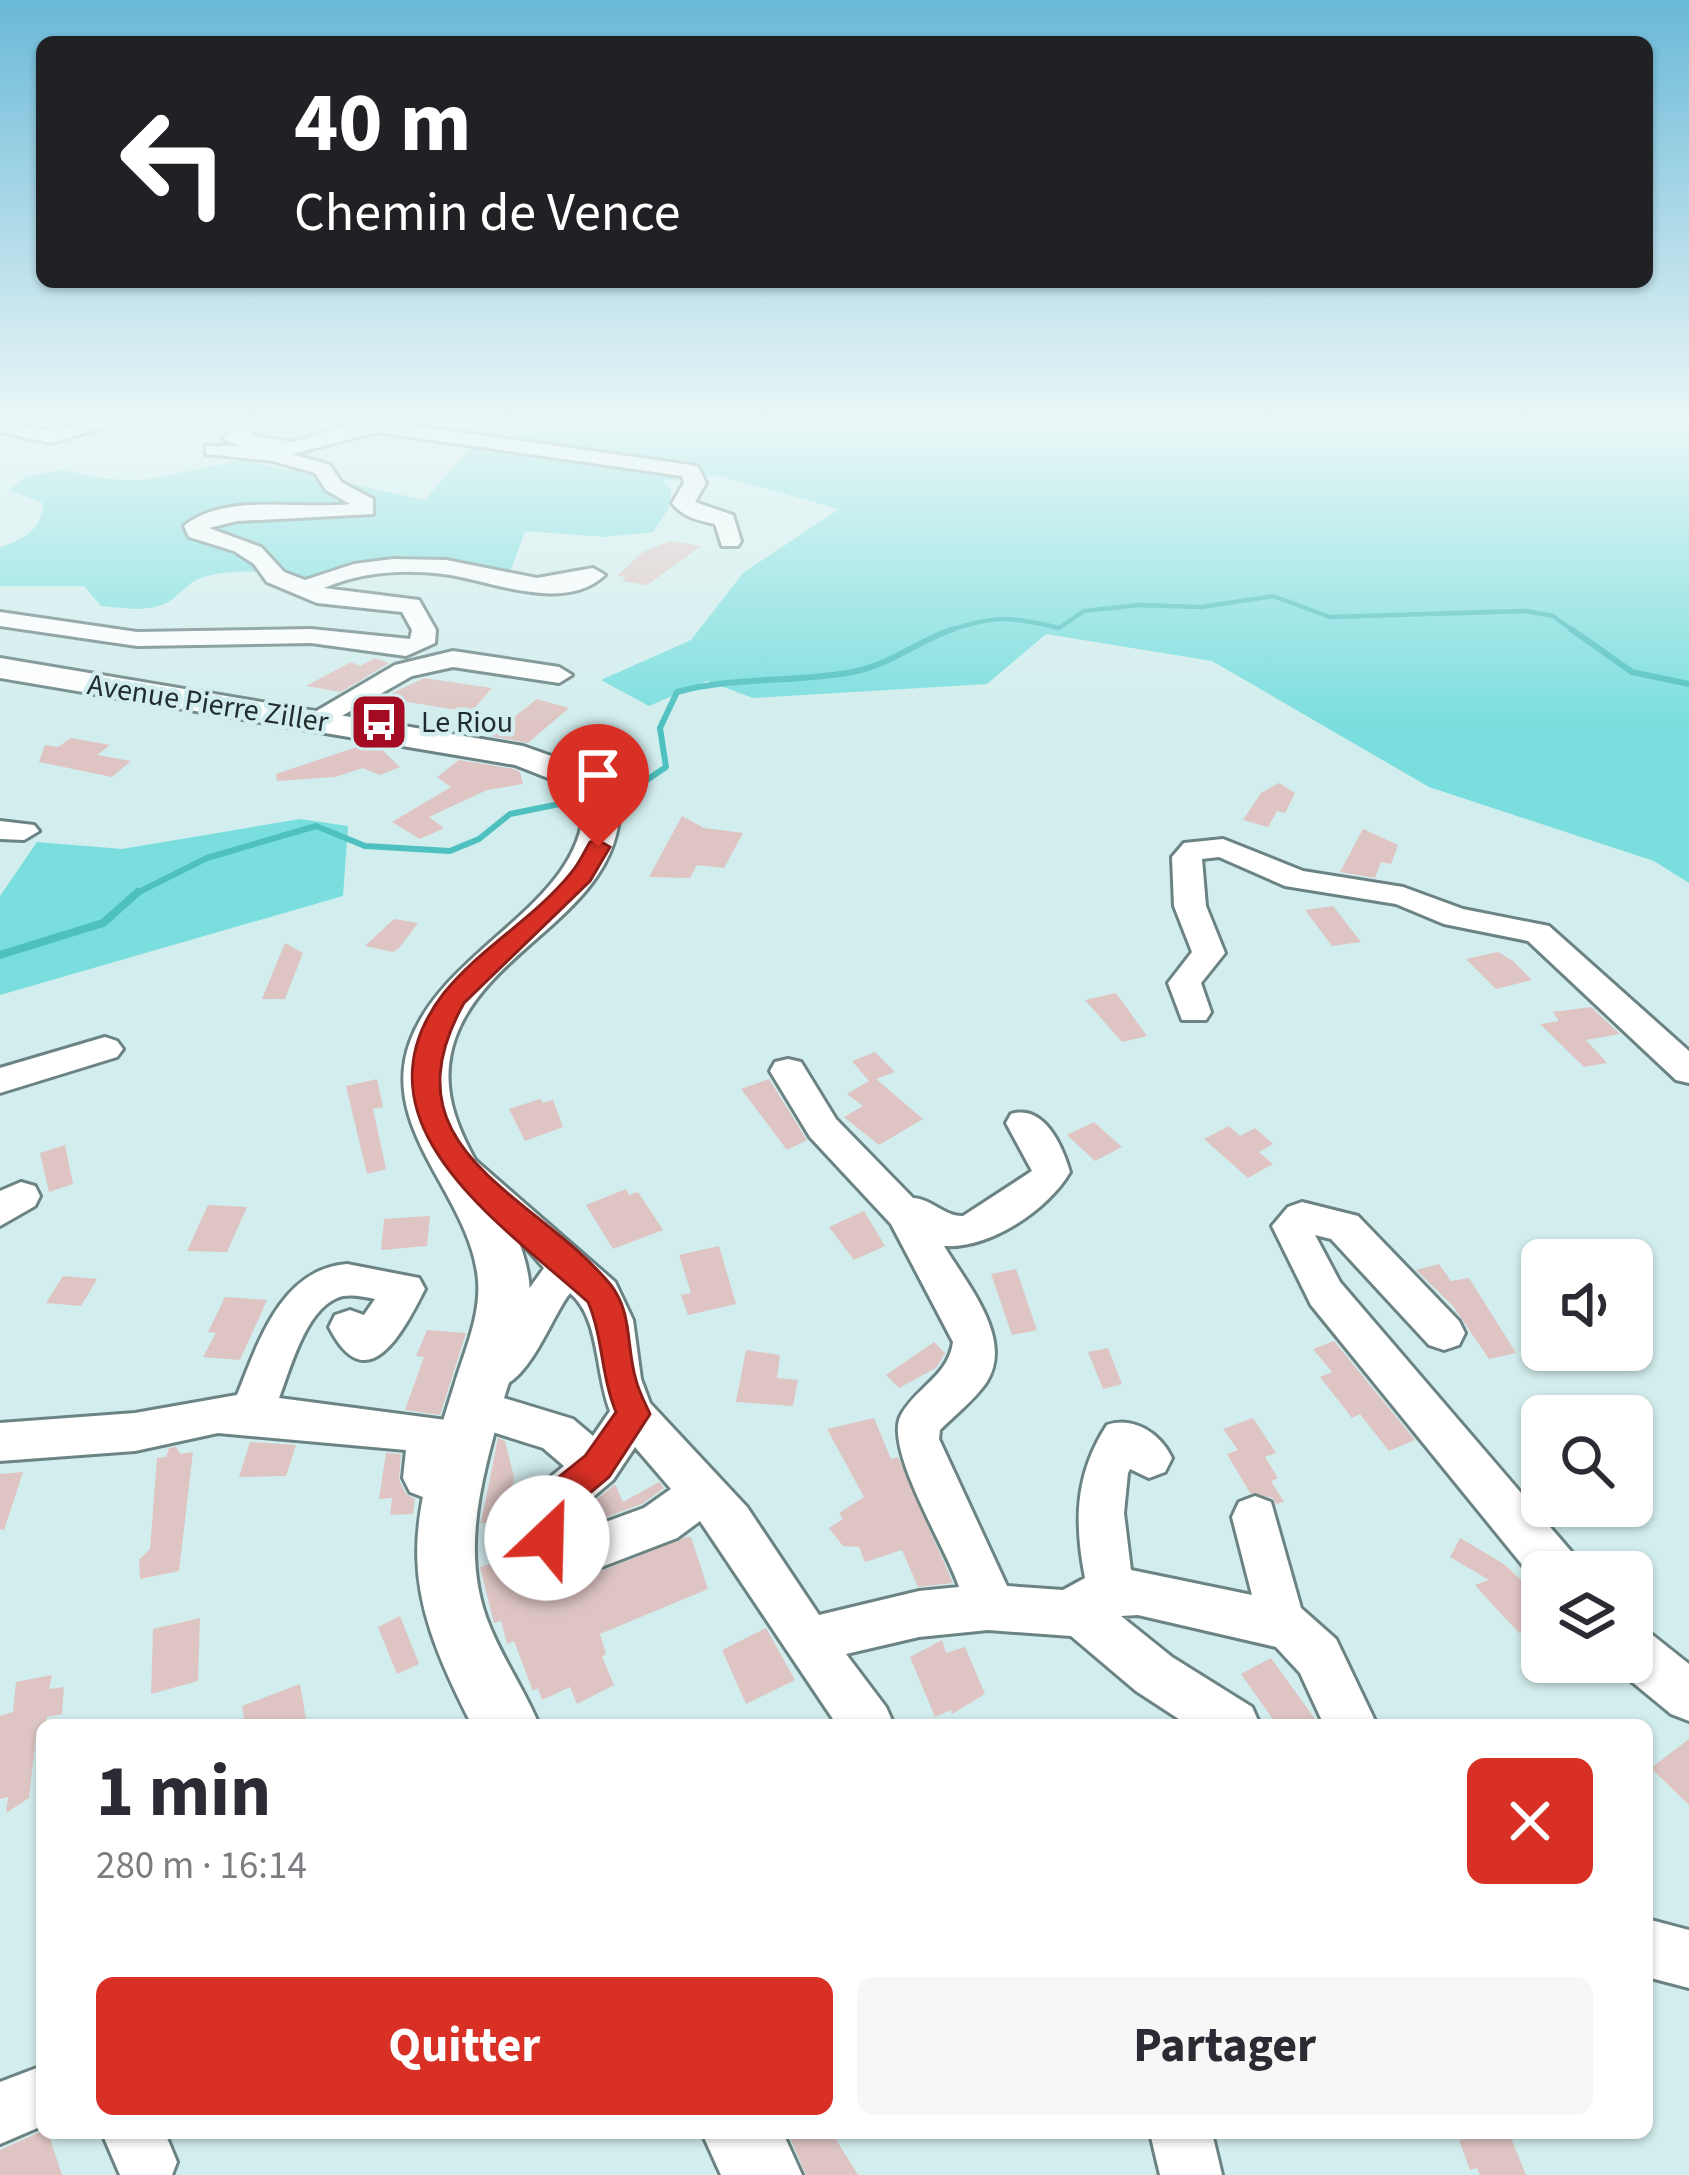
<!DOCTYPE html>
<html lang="fr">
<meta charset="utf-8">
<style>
body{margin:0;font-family:"Source Sans 3",sans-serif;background:#f7f7f7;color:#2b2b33;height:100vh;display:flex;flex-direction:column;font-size:45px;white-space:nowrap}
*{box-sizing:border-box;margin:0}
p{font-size:39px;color:#7c7c81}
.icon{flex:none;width:66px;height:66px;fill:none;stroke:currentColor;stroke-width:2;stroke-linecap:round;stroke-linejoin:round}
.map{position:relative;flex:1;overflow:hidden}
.panel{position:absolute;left:36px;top:1719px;width:1617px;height:420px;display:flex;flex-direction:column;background:#fff;border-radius:18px;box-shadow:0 3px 9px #0004}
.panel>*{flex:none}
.top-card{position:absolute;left:36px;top:36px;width:1617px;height:252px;border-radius:18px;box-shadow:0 3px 9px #0004;background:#202124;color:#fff;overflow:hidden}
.controls{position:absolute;left:1521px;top:1239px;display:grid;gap:24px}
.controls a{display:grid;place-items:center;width:132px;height:132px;border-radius:18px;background:#fff;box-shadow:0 3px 9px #0004;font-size:60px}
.pin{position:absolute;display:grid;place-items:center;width:102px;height:102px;color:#fff;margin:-123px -51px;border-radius:50% 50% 50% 0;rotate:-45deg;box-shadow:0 0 12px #0007}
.pin .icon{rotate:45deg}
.me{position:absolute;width:132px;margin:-66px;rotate:24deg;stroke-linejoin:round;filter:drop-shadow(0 0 9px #0008)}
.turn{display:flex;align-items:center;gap:42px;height:252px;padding:0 60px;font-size:54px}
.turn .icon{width:156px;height:156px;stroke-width:2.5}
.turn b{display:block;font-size:84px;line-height:102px}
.round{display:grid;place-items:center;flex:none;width:126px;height:126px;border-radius:18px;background:#f7f7f7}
.head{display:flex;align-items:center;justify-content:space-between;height:204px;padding:0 60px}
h1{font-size:72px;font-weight:700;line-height:90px}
.action{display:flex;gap:24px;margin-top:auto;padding:24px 60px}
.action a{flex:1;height:138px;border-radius:18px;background:#d93025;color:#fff;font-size:48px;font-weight:700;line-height:138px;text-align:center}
.action a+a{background:#f7f7f7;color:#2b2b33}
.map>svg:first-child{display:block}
</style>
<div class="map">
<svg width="1689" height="2175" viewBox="0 0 1689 2175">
<rect width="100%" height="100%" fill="#d2eded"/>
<g fill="#7bdede">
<path d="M481,422H1689V883L1654,861L1429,787L1212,661L1046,634L987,684L753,698L707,681L649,706L601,680L691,640L743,573L839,509L717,475L663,481L671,490L669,508L653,532L605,537L525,531L509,575L448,563L305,581C275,571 229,567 199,579C187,583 179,596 168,602C148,613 123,608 101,606L84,586H0V547C23,540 42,530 43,503L9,490L26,476L63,470L105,479L144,480L243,460L425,500L484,431Z"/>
<polygon points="300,819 348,826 343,896 0,995 0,896 37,842 122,849"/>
</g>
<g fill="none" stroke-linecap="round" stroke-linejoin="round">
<path stroke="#4dc0bf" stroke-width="4.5" d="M945,632C993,615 1010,616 1059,628L1084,611L1138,605L1202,607L1273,596L1330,617L1525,611L1553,616L1575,632"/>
<g stroke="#4dc0bf" stroke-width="6">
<polyline points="1571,629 1632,672 1689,684"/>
<path d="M604,795L638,786L666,767L660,728L677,692C735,676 794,683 853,672C892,664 916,642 953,629"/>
<polyline points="133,895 207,858 316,826 365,846 450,851 479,839 510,814 589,798"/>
</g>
<polyline stroke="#4dc0bf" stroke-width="8" points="0,955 103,923 138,892"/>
</g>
<g fill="#dec5c3">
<polygon points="670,541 701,546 647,585 622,581 626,577 617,576 643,552"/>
<polygon points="375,658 389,663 341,692 306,686 351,662 360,666"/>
<polygon points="424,678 492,688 471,712 382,698"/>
<polygon points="537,699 569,708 528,743 490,736"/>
<polygon points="71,738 110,745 97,755 131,761 112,777 39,762 45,745 58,747"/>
<polygon points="366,744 379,747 400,767 380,775 363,768 335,777 277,781 276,774"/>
<polygon points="459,760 514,769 520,772 523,784 487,790 429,817 444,828 420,839 392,822 451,787 437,777"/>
<polygon points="1279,783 1295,793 1285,813 1277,811 1268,827 1243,820 1261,793"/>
<polygon points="682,816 704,828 743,833 724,868 697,865 690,878 649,877"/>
<polygon points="1363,829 1398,845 1391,864 1381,862 1375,878 1340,872"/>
<polygon points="1333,906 1361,942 1332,946 1305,910"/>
<polygon points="394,919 418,923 399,948 393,952 365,946"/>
<polygon points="285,943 303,953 285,999 262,999"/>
<polygon points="1498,952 1513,961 1532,980 1496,989 1466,959"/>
<polygon points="1116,993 1147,1036 1122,1042 1085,1000"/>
<polygon points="1591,1007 1620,1034 1586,1040 1607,1063 1584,1067 1540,1024 1559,1021 1553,1012"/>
<polygon points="875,1052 895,1072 876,1079 923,1119 879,1145 844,1117 863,1106 847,1094 869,1081 852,1061"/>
<polygon points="377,1079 383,1107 373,1109 386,1169 367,1174 346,1086"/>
<polygon points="769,1079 807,1140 787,1150 741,1089"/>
<polygon points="540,1099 543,1103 553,1100 563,1127 525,1141 509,1109"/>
<polygon points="1094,1122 1122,1147 1095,1161 1067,1135"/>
<polygon points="1229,1126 1240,1136 1255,1128 1273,1144 1259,1152 1273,1164 1248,1178 1204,1139"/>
<polygon points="65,1145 73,1184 49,1192 40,1153"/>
<polygon points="626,1189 629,1195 638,1192 663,1230 613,1249 586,1205"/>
<polygon points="208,1205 247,1207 227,1252 187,1251"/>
<polygon points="864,1211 885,1246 854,1260 829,1227"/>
<polygon points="430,1216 427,1246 381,1250 384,1219"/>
<polygon points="719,1246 736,1304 688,1315 681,1295 691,1293 679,1255"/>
<polygon points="1439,1264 1451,1281 1469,1278 1516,1353 1489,1359 1453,1306 1416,1270"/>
<polygon points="1016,1269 1037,1330 1012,1335 991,1274"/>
<polygon points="63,1276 97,1279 81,1306 46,1303"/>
<polygon points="225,1297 267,1300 240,1360 203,1357 216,1333 208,1332"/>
<polygon points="427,1330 466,1333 440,1415 405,1410 424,1357 416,1356"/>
<polygon points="1334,1341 1415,1440 1389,1451 1360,1414 1352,1418 1320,1377 1332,1372 1313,1349"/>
<polygon points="934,1342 945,1353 936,1368 899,1388 886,1375"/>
<polygon points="1108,1348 1122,1384 1103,1389 1088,1352"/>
<polygon points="746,1350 780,1355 777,1378 798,1380 793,1406 736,1402"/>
<polygon points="874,1418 891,1459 898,1457 953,1583 918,1587 902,1550 865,1562 859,1547 843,1546 829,1528 843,1519 839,1513 864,1497 827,1429"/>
<polygon points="1253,1418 1276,1453 1265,1457 1278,1478 1271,1481 1284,1502 1276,1504 1273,1498 1250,1493 1227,1454 1238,1450 1223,1429"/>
<polygon points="498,1438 505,1441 514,1477 506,1522 481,1523"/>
<polygon points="250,1442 296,1445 286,1476 239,1477"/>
<polygon points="176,1447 180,1454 193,1452 179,1571 140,1579 139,1560 150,1549 157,1458 166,1457 169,1448"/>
<polygon points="386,1453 401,1454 399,1480 406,1494 415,1499 413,1514 390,1515 392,1498 379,1499"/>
<polygon points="23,1472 4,1530 0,1529 0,1474"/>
<polygon points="659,1482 664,1488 642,1504 573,1529 573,1520 615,1484 623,1502"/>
<polygon points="686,1537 691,1537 708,1589 600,1634 606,1654 602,1657 614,1685 577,1704 570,1687 542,1700 538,1688 533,1691 514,1641 507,1644 501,1621 494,1623 480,1567 512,1557 508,1540 516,1538 531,1582 554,1590"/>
<polygon points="1460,1538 1504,1564 1542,1600 1539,1609 1525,1601 1541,1625 1519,1633 1492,1604 1475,1585 1489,1580 1450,1557"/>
<polygon points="400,1616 419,1664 397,1674 378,1627"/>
<polygon points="200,1618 198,1681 151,1694 153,1629"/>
<polygon points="766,1628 795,1680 746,1704 722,1650"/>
<polygon points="942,1640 946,1653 965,1647 985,1694 952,1714 951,1710 935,1717 910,1657"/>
<polygon points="1271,1658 1318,1723 1319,1725 1277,1725 1241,1674"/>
<polygon points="52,1675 49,1689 64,1687 62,1714 47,1717 42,1735 36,1736 29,1798 6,1813 8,1797 0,1799 0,1716 13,1712 16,1682"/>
<polygon points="300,1684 306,1719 291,1725 245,1725 242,1706"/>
<polygon points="1689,1739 1689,1805 1651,1768"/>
<polygon points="42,2131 48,2133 62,2175 0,2175 0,2150"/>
<polygon points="788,2133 832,2133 858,2175 806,2175"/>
<polygon points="1509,2133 1526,2175 1480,2175 1477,2168 1470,2170 1459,2140"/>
</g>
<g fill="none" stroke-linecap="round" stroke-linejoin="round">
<g stroke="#6b8483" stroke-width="6">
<g id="minor">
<polygon points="0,422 51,431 88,422 121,422 51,443 0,432"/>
<path d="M243,422H266L250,436L294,442L358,422H387L691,465L698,467L706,483L695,502L733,515L741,541L738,546H722L715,524C698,520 684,518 672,503L684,483L682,476L377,432L292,454L330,465L341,482L373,499V514L237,521L209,528L261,547L284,572L305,580L354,564L393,559L446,560L537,578L593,568L605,575C563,614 491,580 443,574C404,569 361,572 324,588L419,600L436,630L435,643L406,656L311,643L137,646L0,626V612L137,632L311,629L410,639L412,630L402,612L317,603L267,582L254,564L234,551L189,537L184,526C225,492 300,510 350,504L326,490L315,473L273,461L206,454V446H241L223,439Z"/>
<polygon points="453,651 559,667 572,675 559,683 453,667 412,676 324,726 314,728 301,720 395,665"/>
<polygon points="0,821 34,825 39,831 24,840 0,839"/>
<polygon points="1223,839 1303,871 1403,887 1463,909 1549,926 1689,1051 1689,1083 1676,1080 1528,941 1444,924 1396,904 1285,886 1219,857 1202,859 1206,906 1225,953 1201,983 1211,1012 1206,1020 1182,1020 1168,983 1192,952 1174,906 1172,857 1184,843"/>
<polygon points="105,1037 117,1041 123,1049 117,1057 0,1093 0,1068"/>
<path d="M788,1059L801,1062L836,1119L913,1198C932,1199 945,1217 963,1216L1032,1171L1006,1123L1011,1114C1044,1104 1062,1145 1070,1172C1048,1210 989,1249 944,1246C966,1283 1015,1339 986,1383C974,1400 955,1415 940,1430L939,1439L1007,1586L1063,1590L1085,1578C1074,1522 1075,1474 1107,1425C1133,1416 1160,1433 1172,1458L1165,1472L1149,1478L1130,1469L1128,1473L1124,1513L1131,1570L1252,1595L1232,1517L1239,1502L1255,1496L1271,1502L1301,1608L1336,1639L1377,1725H1324L1300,1673L1276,1647L1138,1615L1121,1616L1172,1657L1252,1707L1260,1725H1188L1136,1691L1071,1636L988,1630L919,1637L846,1654L886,1707L894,1725H837L700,1521L677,1538L552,1586L535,1580C507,1516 514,1506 564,1466L543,1448L458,1421L452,1408L458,1395L474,1389L573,1419L593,1436L610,1411C595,1372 600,1318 570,1293C546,1324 524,1404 475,1387L468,1374L544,1268L521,1242L448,1179L442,1169L448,1159L461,1155L474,1159L615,1282L633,1320L641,1379L650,1403L747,1507L819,1615L919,1591L959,1587C947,1549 883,1448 901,1415C917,1386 948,1377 953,1342L891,1224L810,1137L770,1071L775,1062ZM635,1447L671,1489L644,1508L570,1535L566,1520L613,1480Z"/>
<polygon points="21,1182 35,1186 40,1196 35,1206 0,1226 0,1191"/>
<polygon points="1302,1202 1358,1216 1459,1321 1465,1333 1459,1345 1444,1350 1429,1345 1331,1239 1315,1235 1340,1282 1575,1556 1582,1572 1542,1572 1541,1588 1311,1305 1272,1226 1288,1207"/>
<path d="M347,1264L419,1278L425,1289C403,1332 367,1402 329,1327L335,1315L350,1310L364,1315L375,1299C364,1297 348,1293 337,1298C305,1311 290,1370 279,1398L446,1420L452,1434L450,1467L467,1474L474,1488L467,1502L451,1508L410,1492L403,1478L406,1450L218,1433L135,1451L0,1461V1423L135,1413L237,1395C258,1343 281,1269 347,1264Z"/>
<polygon points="1632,1626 1650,1633 1689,1664 1689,1721 1671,1714 1614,1667 1612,1662 1632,1662"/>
<polygon points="1647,1919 1689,1930 1689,1988 1647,1977"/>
<polygon points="42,2066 42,2126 0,2144 0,2082"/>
<polygon points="102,2133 165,2133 177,2162 172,2175 120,2175"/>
<polygon points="1150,2133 1212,2133 1222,2175 1160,2175"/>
</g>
</g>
<g stroke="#6b8483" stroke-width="6">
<g id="major">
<path d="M0,658L523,746L591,770L620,805C619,912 490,945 456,1036C421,1129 519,1194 529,1281C534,1322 513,1366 502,1405C482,1479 459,1553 490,1627C504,1661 525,1691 539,1725H472C398,1582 406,1536 454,1386C464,1352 481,1316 478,1280C471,1196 378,1130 410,1042C444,948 580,906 584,807L566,785L515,765L0,678Z"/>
<polygon points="702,2133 783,2133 802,2175 721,2175"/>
</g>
</g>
<use href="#minor" fill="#fff" fill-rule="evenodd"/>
<use href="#major" fill="#fff" fill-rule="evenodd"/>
</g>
<linearGradient id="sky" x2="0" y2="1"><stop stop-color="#6ab9d8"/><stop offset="0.58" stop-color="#ebf7f7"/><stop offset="1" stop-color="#ebf7f7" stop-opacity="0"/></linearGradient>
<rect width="1689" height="726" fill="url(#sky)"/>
<path fill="#d93025" stroke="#8d1f18" stroke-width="3" d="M598,840L610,847L590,881L464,1003C381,1151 533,1192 610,1284C633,1312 626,1348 636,1380C639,1392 645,1403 650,1414L609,1477L560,1518L564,1538L559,1549L547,1554L534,1549L524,1512L529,1501L585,1456L616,1412C601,1376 603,1337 588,1302C503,1225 344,1122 444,993C480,948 535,918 571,873C579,864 584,852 590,842Z"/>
<defs>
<g id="bus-square" transform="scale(3)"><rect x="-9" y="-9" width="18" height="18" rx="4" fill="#a50a23" stroke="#d2eded"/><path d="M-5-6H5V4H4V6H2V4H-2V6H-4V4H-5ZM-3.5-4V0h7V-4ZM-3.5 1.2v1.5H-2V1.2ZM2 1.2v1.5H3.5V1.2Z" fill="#fff"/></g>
</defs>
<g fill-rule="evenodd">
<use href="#bus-square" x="379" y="722"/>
</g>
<g text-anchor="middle" stroke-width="9" stroke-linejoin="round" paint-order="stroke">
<g font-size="30" fill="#222d2d" stroke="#d2eded">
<text transform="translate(208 703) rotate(9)" y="10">Avenue Pierre Ziller</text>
</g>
<g font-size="30" fill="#222d2d" stroke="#d2eded" text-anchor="start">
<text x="421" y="732">Le Riou</text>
</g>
</g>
</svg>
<div class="controls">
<a><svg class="icon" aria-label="sound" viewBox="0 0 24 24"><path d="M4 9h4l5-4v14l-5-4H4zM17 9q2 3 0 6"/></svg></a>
<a><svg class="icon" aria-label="search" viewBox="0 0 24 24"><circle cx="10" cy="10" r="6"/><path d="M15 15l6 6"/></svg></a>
<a><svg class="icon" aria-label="layers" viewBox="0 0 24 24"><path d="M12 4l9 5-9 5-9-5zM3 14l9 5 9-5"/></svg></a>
</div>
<div class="pin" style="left:598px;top:847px;background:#d93025"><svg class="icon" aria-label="arrive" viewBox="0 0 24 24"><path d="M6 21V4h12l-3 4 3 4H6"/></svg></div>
<svg class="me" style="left:547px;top:1538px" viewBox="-20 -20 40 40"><circle r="19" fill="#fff"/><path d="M0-13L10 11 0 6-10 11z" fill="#d93025"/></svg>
<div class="top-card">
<div class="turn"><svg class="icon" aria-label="left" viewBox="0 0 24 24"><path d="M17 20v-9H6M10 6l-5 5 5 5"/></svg><div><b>40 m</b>Chemin de Vence</div></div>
</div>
<section class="panel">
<div class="head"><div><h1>1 min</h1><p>280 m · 16:14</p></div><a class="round" style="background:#d93025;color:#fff"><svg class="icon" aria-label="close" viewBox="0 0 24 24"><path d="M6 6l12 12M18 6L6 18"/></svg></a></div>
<div class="action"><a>Quitter</a><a>Partager</a></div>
</section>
</div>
